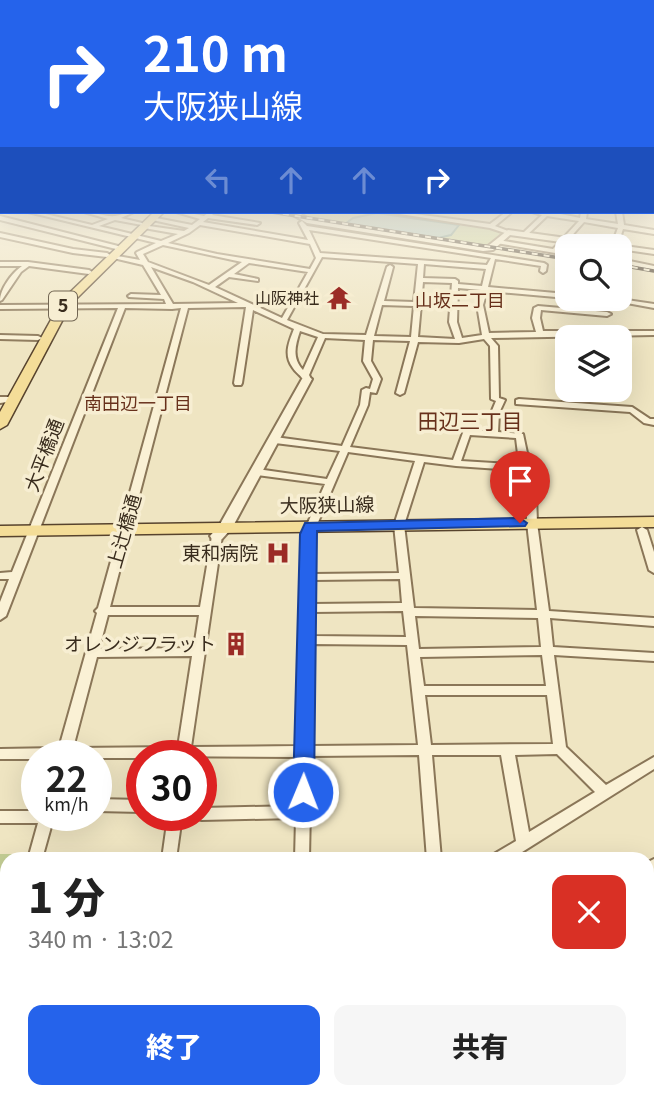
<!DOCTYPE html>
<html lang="ja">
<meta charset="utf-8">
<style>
body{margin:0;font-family:Georgia,"Noto Sans JP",serif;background:#f6f6f6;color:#222;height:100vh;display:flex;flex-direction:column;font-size:26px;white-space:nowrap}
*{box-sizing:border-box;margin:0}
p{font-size:23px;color:#767676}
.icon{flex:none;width:38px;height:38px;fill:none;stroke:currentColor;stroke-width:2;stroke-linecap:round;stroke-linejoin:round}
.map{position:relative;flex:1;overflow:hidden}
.details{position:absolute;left:0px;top:852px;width:654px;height:247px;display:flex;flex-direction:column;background:#fff;border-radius:21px 21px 0 0;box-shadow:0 7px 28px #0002}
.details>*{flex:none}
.guide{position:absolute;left:0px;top:0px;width:654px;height:214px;box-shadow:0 7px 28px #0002;background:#2563eb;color:#fff;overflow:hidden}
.controls{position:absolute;left:555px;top:234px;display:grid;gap:14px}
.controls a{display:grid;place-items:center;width:77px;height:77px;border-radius:14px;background:#fff;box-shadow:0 7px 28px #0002;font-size:35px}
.speed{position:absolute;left:21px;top:740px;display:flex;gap:14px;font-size:35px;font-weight:700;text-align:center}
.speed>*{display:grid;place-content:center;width:91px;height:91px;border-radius:50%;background:#fff;box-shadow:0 7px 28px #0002;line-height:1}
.speed small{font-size:18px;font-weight:400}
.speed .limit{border:10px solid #d22;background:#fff;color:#111}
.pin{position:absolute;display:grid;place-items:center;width:60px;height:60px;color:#fff;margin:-72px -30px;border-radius:50% 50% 50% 0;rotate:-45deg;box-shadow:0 0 7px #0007}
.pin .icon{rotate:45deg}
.me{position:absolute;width:77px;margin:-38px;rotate:1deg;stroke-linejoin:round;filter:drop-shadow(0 0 5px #0008)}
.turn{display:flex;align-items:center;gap:24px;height:147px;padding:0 28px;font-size:32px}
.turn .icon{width:91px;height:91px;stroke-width:2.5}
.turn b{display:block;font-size:49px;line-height:60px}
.lanes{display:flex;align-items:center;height:66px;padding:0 28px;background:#0003;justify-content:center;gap:35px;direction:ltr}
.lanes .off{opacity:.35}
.round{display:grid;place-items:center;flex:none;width:74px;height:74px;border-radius:14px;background:#f6f6f6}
.head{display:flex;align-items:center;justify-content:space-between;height:119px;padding:0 28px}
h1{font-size:42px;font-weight:800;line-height:52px}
.primary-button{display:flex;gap:14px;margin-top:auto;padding:14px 28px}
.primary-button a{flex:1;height:80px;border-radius:14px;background:#2563eb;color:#fff;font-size:28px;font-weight:800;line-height:80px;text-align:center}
.primary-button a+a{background:#f6f6f6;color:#222}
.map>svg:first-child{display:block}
</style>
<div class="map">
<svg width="654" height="1098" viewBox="0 0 654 1098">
<rect width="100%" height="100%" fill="#efe5c2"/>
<g fill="#c4ce95">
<polygon points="300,212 383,212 491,227 501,234 493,243 481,247 309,219"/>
<polygon points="0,854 28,854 27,859 7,859 7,920 0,920"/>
<polygon points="473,1092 576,1092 568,1098 466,1098"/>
</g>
<polygon fill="#a4c2bb" stroke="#6b9089" stroke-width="2" points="377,213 459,225 451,235 438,238 345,224 353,218"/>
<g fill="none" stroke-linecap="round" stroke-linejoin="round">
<g stroke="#8a7658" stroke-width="4">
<g id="minor">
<polygon points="653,196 654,197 654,207 653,206"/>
<polygon points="0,202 2,203 2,207 0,206"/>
<path d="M28,212H37L92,225L108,219L84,212C94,212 106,217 115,216C122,215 126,212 134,212L121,218L142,223V225L184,231L189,228L148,219L151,217L192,225L200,219L176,212H185L204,216L209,212H215L212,215L260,223L257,225L208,218L203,222L308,240L299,223L302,221L307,226L544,263L547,265L546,271L543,273L540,271L541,266L495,259L488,287L567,294V298L487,291L483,305L489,333L536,332L532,318L534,308L538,306L607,312L611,314L607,316L541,310L540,318L543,331H654V335L491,338L498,346L499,398L505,400L499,413L498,432L523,434L527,453L534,459L539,475L536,494L537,523L549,611L654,618V626L550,618L553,647L654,653V661L554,655L566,747L606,785L654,757V769L511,859H492L494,854L516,841L501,755H432L441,859H427L419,755L311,756L309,859H295L296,818L201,820L196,818L195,816H201V808L296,806L297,757L142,756V758H96V756H37V759H0V749L59,748L97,613L95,611L98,608L181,308L172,309L125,308L6,616L0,620V602L9,579H0V573L12,572L118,308L0,309V305L166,304L164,299L129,297L128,296L131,294L161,295L143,265L109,257L112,255L140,260L136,253L137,252L156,243ZM115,220L142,225L144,228L178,234L161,241L99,226ZM200,225L310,244L316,258L310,269L217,254L168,243L189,233ZM309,230L491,258L487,265L320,253ZM163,245L242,262L209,285L148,262L143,254ZM322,257L418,264L414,302L384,301L393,267L390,265L387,267L366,335L323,334L287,320ZM249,263L308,272L282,318L215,287L229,277L258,281V279L234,274ZM424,264L486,269L482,286L458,284V281L455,279L423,278ZM151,267L193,282L238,303L173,304ZM423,282L452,283L449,322L455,339L418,337ZM458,288L481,290L477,305L482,335L462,338L457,322ZM382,305L414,306L411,337L374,336ZM246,307L234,383L235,385H241L242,383L253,310L294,329C289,342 283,355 293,368C296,373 301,375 304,381H310L311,379L309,375L325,338L365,340L363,361L373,379L370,389L366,388L362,390L360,405L342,446L275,437L271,440L275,443L340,451L327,479L257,469L252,472L257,475L325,484L303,534L297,746L191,747L222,536L217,533L212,536L200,607H110L188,308ZM300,331L318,337L303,370C292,358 295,346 300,331ZM484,339L490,346L491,399L496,401L491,413L489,431L464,430L453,460L350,447L368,405L370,392L376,393L381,379L371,361L373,340L410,341L396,393L400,395L404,393L418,342L459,343ZM470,435L516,438L518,454L525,460L526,465L461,461ZM348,452L415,461L394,525L399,573L313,574V534ZM424,462L456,466L528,471L529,475L526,494L527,523L537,610L414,608L404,525ZM400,579L402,603L312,604L313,580ZM403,611L406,637L312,636V612ZM108,615H199L194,648L99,649ZM415,616L538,618L541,647L419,649ZM312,644L407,645L418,745L311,746ZM542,655L546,686H424L420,657ZM192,656L178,747L73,748L97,657ZM425,695H547L553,744L431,745ZM557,754L595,792L529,832L515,755Z"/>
<polygon points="387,212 400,212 490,224 506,212 512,212 495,226 511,232 508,234 490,228"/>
<polygon points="532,212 551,212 580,218 581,212 587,212 586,219 618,224 616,212 622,212 624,225 654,230 654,234 623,229 617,247 611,247 618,228 584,222 559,250 567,251 567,255 496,243 495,242 498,240 553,249 579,221 547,216 527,235 523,235 523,233 542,215"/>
<polygon points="0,216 118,246 119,247 116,249 0,220"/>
<polygon points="0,233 73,249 107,253 110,255 107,257 73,253 0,237"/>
<polygon points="620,259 654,266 654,270 620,263"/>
<path d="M0,262H28L89,270L92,272L89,274L29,266L21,272L2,300L0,301C0,289 12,273 22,266H0Z"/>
<polygon points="620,277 624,279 622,282 620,283"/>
<polygon points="605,299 620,299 654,304 654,308"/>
<polygon points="0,335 38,336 42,338 38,340 0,339"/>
<polygon points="0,397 14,397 18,399 14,401 0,403"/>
<polygon points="519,399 632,407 650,419 654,419 654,425 644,423 630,412 516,404 516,400"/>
<polygon points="642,527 647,530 654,552 654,573 649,570 637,530"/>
<polygon points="96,799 142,800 142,812 96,811"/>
<polygon points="0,811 37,811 37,816 54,816 42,859 28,859 38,823 0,823"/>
<polygon points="168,816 182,816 176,859 162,859"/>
<polygon points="654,859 654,874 648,876 648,862"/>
<polygon points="654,935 654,953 648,956 648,938"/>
<polygon points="7,950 7,985 6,988 0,990 0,955 1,953"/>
<polygon points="0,1016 7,1021 7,1049 0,1045"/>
<polygon points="18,1092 37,1092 39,1098 20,1098"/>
<polygon points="109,1092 133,1092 131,1098 107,1098"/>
<polygon points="444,1092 468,1092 466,1098 442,1098"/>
<polygon points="591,1092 612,1092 614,1098 593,1098"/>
</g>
</g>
<g stroke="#8a7658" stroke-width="4">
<g id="tertiary">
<polygon points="288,212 297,212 309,219 483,247 488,246 508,230 654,250 654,254 620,249 620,247 597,247 510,235 493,250 483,251 307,223"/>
<polygon points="307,376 312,379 232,528 222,539 212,539 210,536 219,526 302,379"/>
</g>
</g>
<g stroke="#57432d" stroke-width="3">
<g id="primary">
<polygon points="154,212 164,212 71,304 7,425 0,429 0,412 62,300"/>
<polygon points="654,517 654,527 0,536 0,526"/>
</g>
</g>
<g stroke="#57432d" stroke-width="3">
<g id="motorway">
<polygon points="654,875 654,905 648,907 648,878"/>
<polygon points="654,907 654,938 648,941 648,909"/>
<polygon points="290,1092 369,1092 367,1098 288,1098"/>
<polygon points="375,1092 418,1092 416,1098 373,1098"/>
</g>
</g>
<use href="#minor" fill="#faf1d5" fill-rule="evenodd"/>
<use href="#tertiary" fill="#faf1d5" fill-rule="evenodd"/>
<use href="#primary" fill="#f4dd98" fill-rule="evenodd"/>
<use href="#motorway" fill="#e2aa50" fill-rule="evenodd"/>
<g stroke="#392c1d" stroke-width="3.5">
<g id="rail">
<polyline points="271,212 567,259"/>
<polyline points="620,265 654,271"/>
</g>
</g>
<use href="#rail" stroke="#f7eed2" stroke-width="2" stroke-dasharray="6" stroke-linecap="butt"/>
</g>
<linearGradient id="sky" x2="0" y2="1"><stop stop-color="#8dbad6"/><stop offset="0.56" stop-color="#f8f3e4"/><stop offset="1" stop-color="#f8f3e4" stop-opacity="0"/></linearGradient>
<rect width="654" height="349" fill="url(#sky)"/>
<polygon fill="#2563eb" stroke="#184099" stroke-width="2" points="520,518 527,523 525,526 317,531 314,792 311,798 303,800 296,798 293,792 300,534 305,523"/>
<defs>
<g id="temple-bare" transform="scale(1.89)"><path d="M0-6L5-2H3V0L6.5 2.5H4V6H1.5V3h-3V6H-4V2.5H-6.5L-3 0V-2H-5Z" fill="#9b2c26" stroke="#f7eed2" stroke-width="2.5" paint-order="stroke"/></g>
<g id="hospital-bare" transform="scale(1.89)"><path d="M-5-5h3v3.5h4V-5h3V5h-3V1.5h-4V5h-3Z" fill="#9b2c26" stroke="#f7eed2" stroke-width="2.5" paint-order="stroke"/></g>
<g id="building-bare" transform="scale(1.89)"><path d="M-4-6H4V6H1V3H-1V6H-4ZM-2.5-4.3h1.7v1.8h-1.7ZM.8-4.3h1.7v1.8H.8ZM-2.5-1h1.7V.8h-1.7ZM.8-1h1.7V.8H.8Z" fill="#9b2c26" stroke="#f7eed2" stroke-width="2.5" paint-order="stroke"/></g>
</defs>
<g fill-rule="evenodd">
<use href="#temple-bare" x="339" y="298"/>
<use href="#hospital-bare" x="278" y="553"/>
<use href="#building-bare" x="236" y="644"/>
</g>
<g text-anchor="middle" stroke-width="7" stroke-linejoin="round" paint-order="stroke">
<g font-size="16" fill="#392c1d" stroke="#f7eed2" text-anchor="end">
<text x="319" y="304">山阪神社</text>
</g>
<g font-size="18" fill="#67301b" stroke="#f7eed2">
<text x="460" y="307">山坂二丁目</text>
<text x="138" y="410">南田辺一丁目</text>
</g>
<rect fill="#f7eed2" stroke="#726653" stroke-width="2" x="49" y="291.5" width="28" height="29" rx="5"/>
<g font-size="18" font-weight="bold" fill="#392c1d">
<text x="63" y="312">5</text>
</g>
<g font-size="19" fill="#392c1d" stroke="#f7eed2">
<text transform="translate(44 455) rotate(-69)" y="7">大平橋通</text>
<text transform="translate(327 505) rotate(-1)" y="7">大阪狭山線</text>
<text transform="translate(124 531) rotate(-74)" y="7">上辻橋通</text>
</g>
<g font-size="19" fill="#392c1d" stroke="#f7eed2" text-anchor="end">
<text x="258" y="560">東和病院</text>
<text x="216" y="651">オレンジフラット</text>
</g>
<g font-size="21" fill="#67301b" stroke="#f7eed2">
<text x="470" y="429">田辺三丁目</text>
</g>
</g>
</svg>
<div class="controls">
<a><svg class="icon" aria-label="search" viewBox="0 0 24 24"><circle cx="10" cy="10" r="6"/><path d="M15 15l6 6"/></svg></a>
<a><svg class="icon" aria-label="layers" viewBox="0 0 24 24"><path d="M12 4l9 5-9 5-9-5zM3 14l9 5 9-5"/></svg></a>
</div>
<div class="speed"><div>22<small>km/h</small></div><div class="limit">30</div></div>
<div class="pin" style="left:520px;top:523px;background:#d93025"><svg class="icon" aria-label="arrive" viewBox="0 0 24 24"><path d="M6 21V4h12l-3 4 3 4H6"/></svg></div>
<svg class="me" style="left:303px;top:792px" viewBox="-20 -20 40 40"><circle r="17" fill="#2563eb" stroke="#fff" stroke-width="3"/><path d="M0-11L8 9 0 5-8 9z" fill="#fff"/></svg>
<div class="guide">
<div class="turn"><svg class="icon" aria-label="right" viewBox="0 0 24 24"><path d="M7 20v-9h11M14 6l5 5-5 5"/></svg><div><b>210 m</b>大阪狭山線</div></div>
<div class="lanes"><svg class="icon off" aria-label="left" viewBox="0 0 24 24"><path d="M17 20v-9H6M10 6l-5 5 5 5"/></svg><svg class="icon off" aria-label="ahead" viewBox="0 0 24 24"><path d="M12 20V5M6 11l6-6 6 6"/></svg><svg class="icon off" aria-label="ahead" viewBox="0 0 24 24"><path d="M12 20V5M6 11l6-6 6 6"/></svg><svg class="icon" aria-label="right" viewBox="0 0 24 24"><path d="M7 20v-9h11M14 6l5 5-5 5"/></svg></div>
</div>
<section class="details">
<div class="head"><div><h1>1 分</h1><p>340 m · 13:02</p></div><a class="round" style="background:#d93025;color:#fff"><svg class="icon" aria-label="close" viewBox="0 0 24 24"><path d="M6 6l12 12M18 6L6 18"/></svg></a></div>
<div class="primary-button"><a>終了</a><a>共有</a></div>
</section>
</div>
